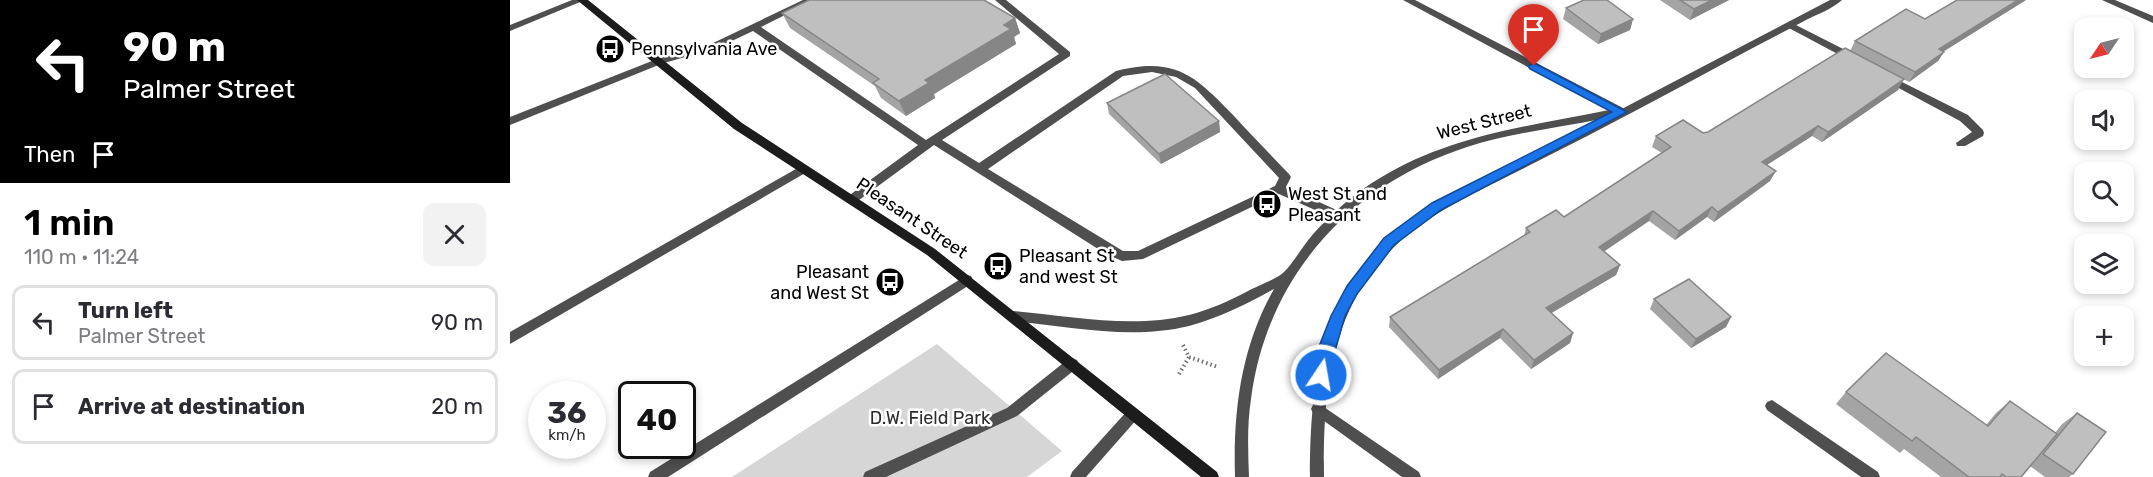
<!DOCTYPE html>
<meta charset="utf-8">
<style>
body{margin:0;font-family:Rubik,sans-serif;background:#f2f2f3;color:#2b2b33;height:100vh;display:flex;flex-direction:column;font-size:22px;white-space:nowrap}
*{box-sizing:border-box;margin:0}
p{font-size:20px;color:#7c7c81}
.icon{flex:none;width:33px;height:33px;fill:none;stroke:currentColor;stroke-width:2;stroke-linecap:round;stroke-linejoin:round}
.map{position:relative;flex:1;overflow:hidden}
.sheet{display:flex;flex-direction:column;background:#fff;width:510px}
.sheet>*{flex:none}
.top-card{background:#000;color:#fff;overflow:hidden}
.needle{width:39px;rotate:235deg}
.buttons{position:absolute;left:1564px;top:18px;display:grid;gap:12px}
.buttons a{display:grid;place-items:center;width:60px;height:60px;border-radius:12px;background:#fff;box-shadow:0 3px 9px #0003;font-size:30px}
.speed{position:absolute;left:18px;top:381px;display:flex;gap:12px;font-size:30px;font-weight:700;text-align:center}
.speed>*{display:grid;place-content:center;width:78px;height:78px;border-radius:50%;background:#fff;box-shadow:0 3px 9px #0003;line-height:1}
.speed small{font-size:15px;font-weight:400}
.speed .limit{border:3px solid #111;border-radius:9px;background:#fff;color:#111}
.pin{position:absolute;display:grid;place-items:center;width:51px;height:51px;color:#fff;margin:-62px -26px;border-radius:50% 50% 50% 0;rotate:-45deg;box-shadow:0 0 6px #0007}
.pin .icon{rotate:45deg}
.me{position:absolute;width:66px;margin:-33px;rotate:12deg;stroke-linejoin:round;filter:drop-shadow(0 0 4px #0008)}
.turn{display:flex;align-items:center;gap:21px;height:126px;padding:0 24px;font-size:27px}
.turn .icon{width:78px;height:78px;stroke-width:2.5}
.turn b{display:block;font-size:42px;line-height:51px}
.then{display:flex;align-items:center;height:57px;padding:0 24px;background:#0003;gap:12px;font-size:22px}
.round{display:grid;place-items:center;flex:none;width:63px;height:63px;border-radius:12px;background:#f2f2f3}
.summary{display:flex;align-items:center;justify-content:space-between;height:102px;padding:0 24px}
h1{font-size:36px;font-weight:600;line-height:45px;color:#000}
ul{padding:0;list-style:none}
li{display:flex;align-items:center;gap:18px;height:75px;margin:0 12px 9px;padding:0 12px;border:3px solid #e1e1e2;border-radius:12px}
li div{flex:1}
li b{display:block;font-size:22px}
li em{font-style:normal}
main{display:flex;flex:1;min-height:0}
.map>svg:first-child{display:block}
</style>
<main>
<section class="sheet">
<div class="top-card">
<div class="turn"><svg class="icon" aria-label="left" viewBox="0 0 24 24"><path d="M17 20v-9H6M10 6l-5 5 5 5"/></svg><div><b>90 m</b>Palmer Street</div></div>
<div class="then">Then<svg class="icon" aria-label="arrive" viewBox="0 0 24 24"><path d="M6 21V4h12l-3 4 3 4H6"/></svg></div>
</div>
<div class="summary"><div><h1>1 min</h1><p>110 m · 11:24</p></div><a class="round"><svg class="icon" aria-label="close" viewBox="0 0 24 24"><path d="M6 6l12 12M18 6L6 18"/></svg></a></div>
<ul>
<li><svg class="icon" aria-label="left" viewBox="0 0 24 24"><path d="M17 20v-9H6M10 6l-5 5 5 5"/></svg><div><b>Turn left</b><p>Palmer Street</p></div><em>90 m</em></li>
<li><svg class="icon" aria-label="arrive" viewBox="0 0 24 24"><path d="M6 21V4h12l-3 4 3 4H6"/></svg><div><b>Arrive at destination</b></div><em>20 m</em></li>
</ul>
</section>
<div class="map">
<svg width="1643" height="477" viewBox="0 0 1643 477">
<rect width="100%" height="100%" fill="#fff"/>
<polygon fill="#d6d6d6" points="427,344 552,451 517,477 222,477"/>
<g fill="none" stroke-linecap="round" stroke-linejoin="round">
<g stroke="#717171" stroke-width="4" stroke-dasharray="1.5 3" stroke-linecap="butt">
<polyline points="673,345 679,357 708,367"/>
<polyline points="669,374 679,357"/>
</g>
<g fill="#4f4f4f" fill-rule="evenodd">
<polygon points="62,0 75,0 0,31 0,25"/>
<path d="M293,0H305L251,27L416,140L549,54L485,0H496L560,52V56L432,140L469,163L606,71C666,56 685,76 724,116C742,136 761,155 779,174L781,177L776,187L831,212L833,215L831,218H823L769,194L633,259L612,261L596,254L424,145L345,203H337L335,200L337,197L408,145L243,31L207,48L147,65L142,62L143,60L201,44ZM642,72L666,77L685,88L769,178L765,186L628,251H613L478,169L613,76Z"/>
<polygon points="1280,22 1347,56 1348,58 1343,61 1339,60 1277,27 1277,23"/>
<polygon points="1376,74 1458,115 1473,130 1474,133 1473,136 1455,146 1447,146 1446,143 1462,132 1450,121 1372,79 1372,75"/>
<polygon points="293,165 297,166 299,169 297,172 0,344 0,332"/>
<polygon points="457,275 461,276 463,280 461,284 158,477 138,477 140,472"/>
<polygon points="562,358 567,360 569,364 567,368 507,416 376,477 353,477 355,472 497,408 557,360"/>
<polygon points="1262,400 1368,472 1370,477 1351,477 1257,410 1255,406 1257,402"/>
<polygon points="808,403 909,472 911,477 892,477 803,413 801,409 803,405"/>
<polygon points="623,408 628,410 630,414 628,418 576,477 560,477 562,472 618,410"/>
</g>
<g fill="#4f4f4f" fill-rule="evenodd">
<polygon points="893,0 905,0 1115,109 1116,112 1115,115 1107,115"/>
<polygon points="1592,0 1605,0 1643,16 1643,23"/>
<polygon points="147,59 152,62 151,64 0,125 0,117"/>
</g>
<path fill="#4f4f4f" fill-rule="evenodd" d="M1320,0H1332C1322,9 1308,14 1296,20C1272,33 1248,45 1224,58C1159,93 1094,128 1028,161C988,182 945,200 909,226C823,289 813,378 814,477H800C800,391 809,300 877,239C892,225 909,215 926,204L1091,119C1047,128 1001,133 957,147C840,185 757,276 741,399C737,425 738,451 739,477H725C723,411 731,347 764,289C737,304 709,318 679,326C621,340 561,327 503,321L498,320L497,316L498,312L503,311C561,316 621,329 679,315C699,310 719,301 738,291C747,286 767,279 774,272C785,261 793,245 804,233C823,212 846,192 870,178C940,135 1020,126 1099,110L1104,113Z"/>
<polygon fill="#1c1c1c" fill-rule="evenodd" points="67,0 78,0 232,123 425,249 707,472 709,477 691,477 417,255 224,129"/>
</g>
<g fill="#a4a4a4">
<polygon points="1150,0 1219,0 1180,20"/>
<polygon points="1447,0 1516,0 1434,51 1434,52 1428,61 1399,82 1356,59 1388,90 1312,142 1302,136 1257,165 1260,181 1204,222 1197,217 1165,240 1139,221 1094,251 1110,265 1106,275 1041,313 1063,333 1060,343 1021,369 990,338 928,379 879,327 880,317 1014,236 1016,228 1054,217 1152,153 1142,147 1146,136 1193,133 1198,132 1340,51 1345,41 1415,19"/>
<polygon points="1056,8 1123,19 1120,30 1088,44 1053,19"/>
<polygon points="272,13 505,18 510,33 504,37 506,44 424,94 425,98 396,116 371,98 365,86 280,28"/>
<polygon points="597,103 709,121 710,132 651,164 599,114"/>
<polygon points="1144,299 1221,317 1216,327 1181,348 1140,309"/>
<polygon points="1336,392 1476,425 1486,413 1500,401 1545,433 1552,424 1567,413 1563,474 1559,477 1535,477 1520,466 1511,477 1431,477 1394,449 1390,453 1326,404"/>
</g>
<g fill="#868686">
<polygon points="1202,0 1219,0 1180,20 1184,9"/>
<polygon points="1508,0 1516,0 1423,58 1429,49"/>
<polygon points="505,18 510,33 504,37 506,44 424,94 425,98 396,116 389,101 415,80 494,25"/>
<polygon points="1123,19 1120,30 1088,44 1091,34"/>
<polygon points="1434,52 1428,61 1399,82 1405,72"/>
<polygon points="1394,79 1388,90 1312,142 1318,132"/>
<polygon points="709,121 710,132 651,164 649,154"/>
<polygon points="1308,126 1302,136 1246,172 1252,162"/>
<polygon points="1266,171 1260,181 1204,222 1208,212"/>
<polygon points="1202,207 1197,217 1165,240 1169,231"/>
<polygon points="1143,211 1139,221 1086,257 1089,247"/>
<polygon points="1110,265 1106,275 1033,318 1036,308"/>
<polygon points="1221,317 1216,327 1181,348 1186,339"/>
<polygon points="993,329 990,338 928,379 929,370"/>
<polygon points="1063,333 1060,343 1021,369 1024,360"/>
</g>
<g fill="#bfbfbf" stroke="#868686" stroke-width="1.5">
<polygon points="299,0 474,0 505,18 494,25 501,29 415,80 419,83 389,101 363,83 369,79 272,13"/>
<polygon points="1074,0 1097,0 1123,19 1091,34 1056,8"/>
<polygon points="1170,0 1202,0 1184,9"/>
<polygon points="1447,0 1508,0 1429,49 1434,52 1405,72 1345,41 1396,9 1415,19"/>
<polygon points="1335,48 1394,79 1318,132 1308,126 1252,162 1266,171 1208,212 1202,207 1169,231 1143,211 1089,247 1110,265 1036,308 1063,333 1024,360 993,329 929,370 880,317 1020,232 1016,228 1046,210 1054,217 1161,147 1146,136 1173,120 1193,133 1198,132"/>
<polygon points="655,74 709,121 649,154 597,103"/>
<polygon points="1179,279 1221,317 1186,339 1144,299"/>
<polygon points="1376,353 1478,426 1500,401 1547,434 1511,477 1496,477 1492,474 1490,477 1459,477 1406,437 1402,441 1336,392"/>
<polygon points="1567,413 1596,432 1563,474 1533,454"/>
</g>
<polygon fill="#1a73e8" stroke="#114b97" stroke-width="1.5" points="1024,63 1117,112 931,210 884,245 847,294 835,316 817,379 806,379 804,375 810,344 821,316 837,286 874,238 922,203 1102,112 1020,69 1018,66"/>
<defs>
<g id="bus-disc" transform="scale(1.5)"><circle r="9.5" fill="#000" stroke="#fff"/><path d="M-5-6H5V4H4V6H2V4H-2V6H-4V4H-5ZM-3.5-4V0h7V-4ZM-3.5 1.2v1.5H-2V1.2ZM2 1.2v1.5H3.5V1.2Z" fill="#fff"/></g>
</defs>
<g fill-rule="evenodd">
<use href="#bus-disc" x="100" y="49"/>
<use href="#bus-disc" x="757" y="204"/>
<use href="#bus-disc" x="488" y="266"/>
<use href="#bus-disc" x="380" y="282"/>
</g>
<g text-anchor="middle" stroke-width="5" stroke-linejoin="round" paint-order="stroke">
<g font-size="18" fill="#000" stroke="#fff" text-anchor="start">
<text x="121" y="55">Pennsylvania Ave</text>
<text x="778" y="200">West St and<tspan x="778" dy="21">Pleasant</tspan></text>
<text x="509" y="262">Pleasant St<tspan x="509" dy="21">and west St</tspan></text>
<text x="359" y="278" text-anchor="end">Pleasant<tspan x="359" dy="21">and West St</tspan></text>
</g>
<g font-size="18" fill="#000" stroke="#fff">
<text transform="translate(974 122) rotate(-14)" y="6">West Street</text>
<text transform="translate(402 218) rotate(34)" y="6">Pleasant Street</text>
</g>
<g font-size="18" fill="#2d2d2d" stroke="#fff">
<text x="420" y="424">D.W. Field Park</text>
</g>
</g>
</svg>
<div class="buttons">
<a><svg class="needle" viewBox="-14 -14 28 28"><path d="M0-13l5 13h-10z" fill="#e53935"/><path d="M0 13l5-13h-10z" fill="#7c7c81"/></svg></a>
<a><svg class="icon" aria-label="sound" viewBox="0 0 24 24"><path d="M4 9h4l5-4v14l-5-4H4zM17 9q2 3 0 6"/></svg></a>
<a><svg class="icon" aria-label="search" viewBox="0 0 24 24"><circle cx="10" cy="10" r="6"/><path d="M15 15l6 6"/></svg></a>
<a><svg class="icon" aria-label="layers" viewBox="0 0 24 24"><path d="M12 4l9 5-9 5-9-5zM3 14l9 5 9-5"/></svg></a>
<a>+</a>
</div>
<div class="speed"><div>36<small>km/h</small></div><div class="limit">40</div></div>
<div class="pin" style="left:1024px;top:66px;background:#d93025"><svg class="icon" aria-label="arrive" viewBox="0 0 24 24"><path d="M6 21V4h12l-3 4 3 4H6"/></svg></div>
<svg class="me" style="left:811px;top:375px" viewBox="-20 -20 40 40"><circle r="17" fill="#1a73e8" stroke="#fff" stroke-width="3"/><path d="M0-11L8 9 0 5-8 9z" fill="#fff"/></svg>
</div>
</main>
